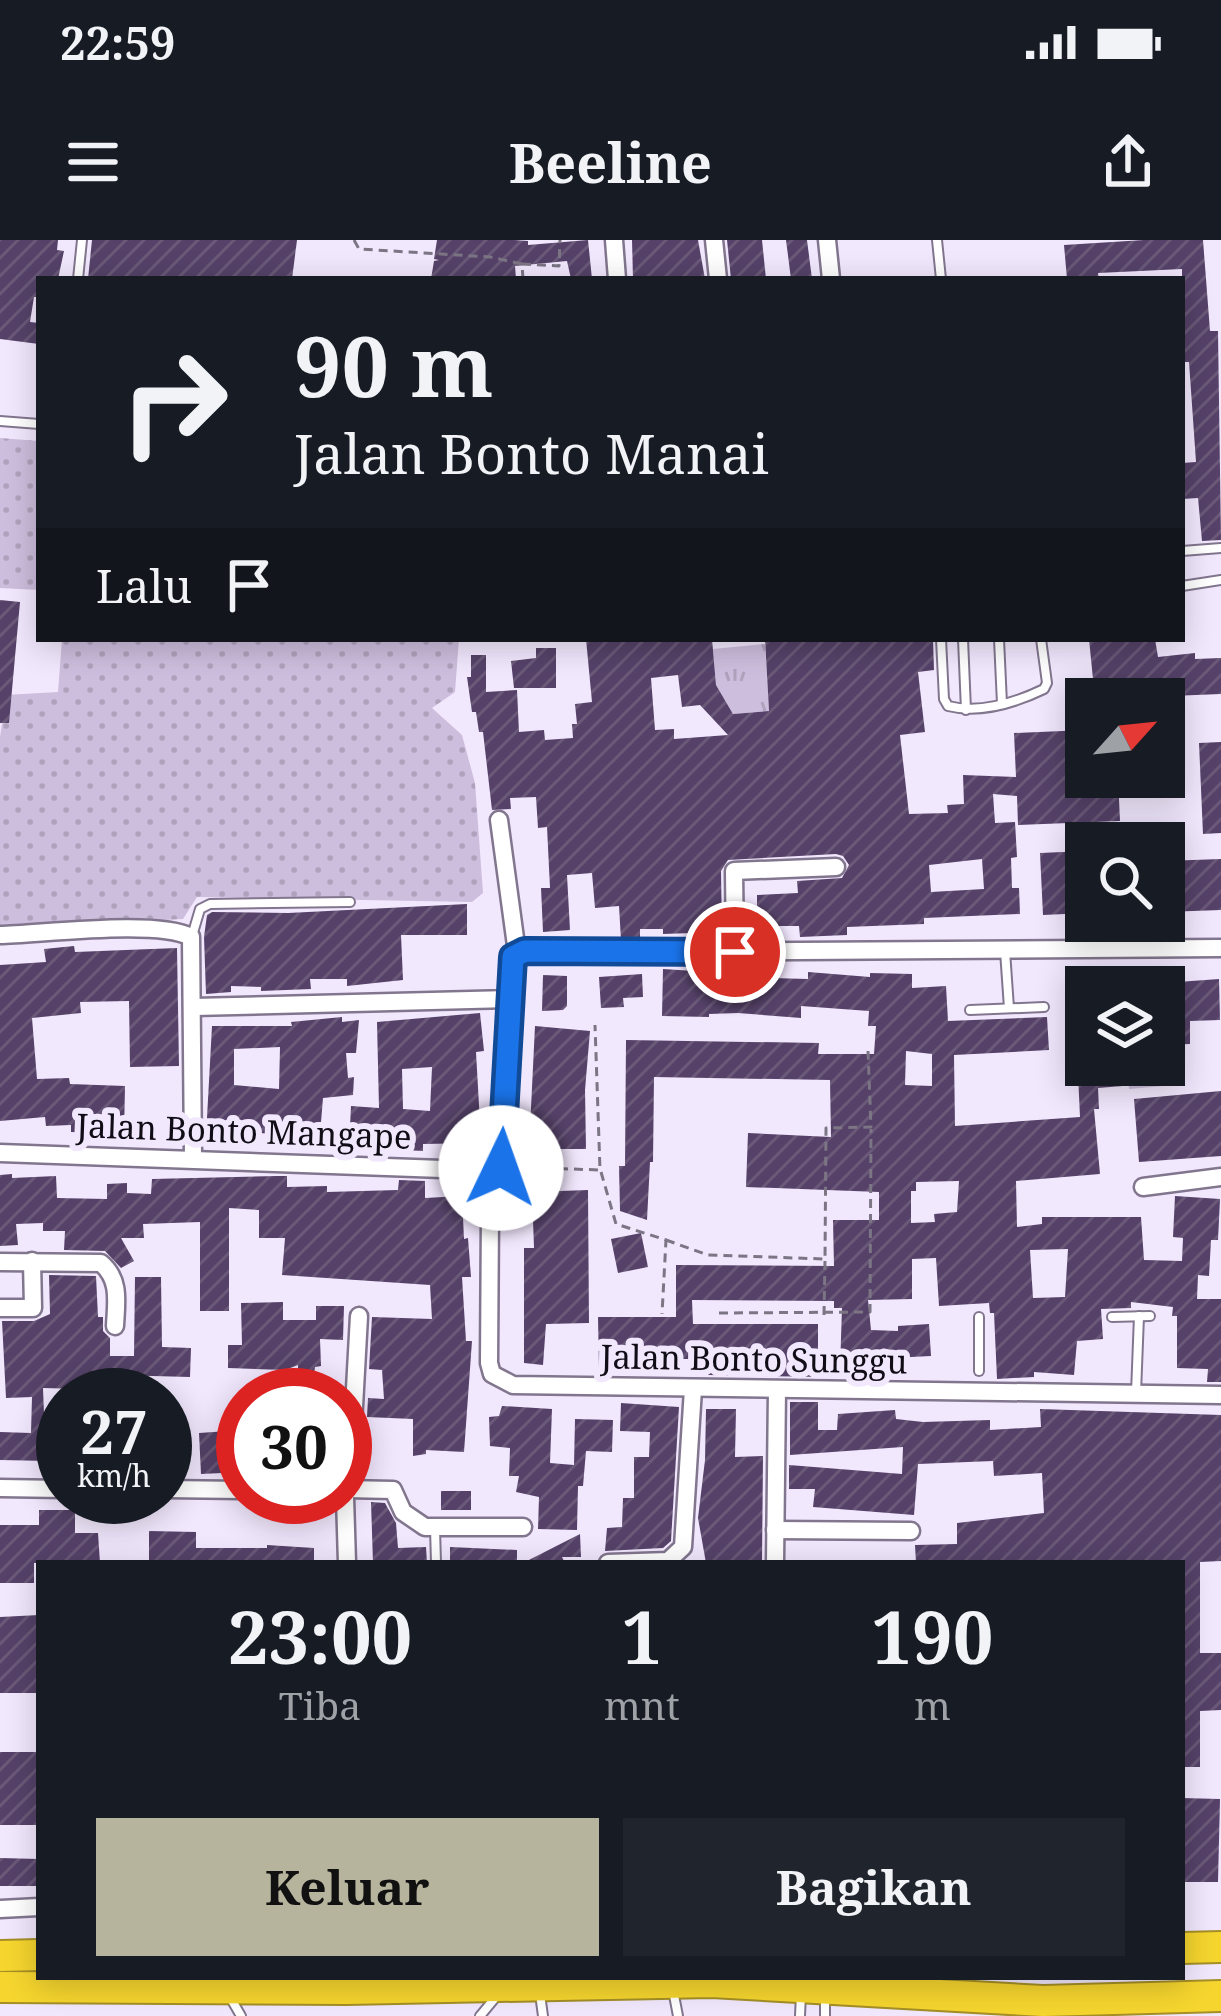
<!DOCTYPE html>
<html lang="id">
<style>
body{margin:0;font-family:"Noto Serif",serif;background:#20242c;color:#f1f3f6;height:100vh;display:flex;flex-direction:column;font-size:45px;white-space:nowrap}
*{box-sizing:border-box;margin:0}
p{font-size:39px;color:#9ea1a6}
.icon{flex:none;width:66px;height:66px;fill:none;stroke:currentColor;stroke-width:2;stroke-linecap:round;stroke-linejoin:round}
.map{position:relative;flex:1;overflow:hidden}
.drawer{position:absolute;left:36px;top:1320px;width:1149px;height:420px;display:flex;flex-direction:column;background:#171b24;border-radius:0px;box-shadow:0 6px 30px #0003}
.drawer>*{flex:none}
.guide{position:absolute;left:36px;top:36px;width:1149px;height:366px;border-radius:0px;box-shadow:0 6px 30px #0003;background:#171b24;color:#f1f3f6;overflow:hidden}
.needle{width:78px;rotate:63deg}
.tools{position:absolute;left:1065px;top:438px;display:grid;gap:24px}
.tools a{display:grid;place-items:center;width:120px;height:120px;border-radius:0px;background:#171b24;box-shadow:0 6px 30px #0003;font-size:60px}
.speed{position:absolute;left:36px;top:1128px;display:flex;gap:24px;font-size:60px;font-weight:700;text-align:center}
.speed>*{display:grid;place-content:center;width:156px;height:156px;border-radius:50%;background:#171b24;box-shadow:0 6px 30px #0003;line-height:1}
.speed small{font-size:30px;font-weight:400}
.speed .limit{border:18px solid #d22;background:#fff;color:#111}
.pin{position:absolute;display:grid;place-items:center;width:102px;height:102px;color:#fff;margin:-51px;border:6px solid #fff;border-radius:50%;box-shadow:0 3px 12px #0007}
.me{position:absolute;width:132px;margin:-66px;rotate:3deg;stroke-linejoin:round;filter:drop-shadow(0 0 9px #0008)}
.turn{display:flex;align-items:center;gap:42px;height:252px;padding:0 60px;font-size:54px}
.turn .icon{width:156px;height:156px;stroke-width:2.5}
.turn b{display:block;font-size:84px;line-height:102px}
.then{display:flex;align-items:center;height:114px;padding:0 60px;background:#0003;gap:24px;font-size:45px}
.eta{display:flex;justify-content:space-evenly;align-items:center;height:204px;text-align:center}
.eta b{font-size:72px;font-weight:700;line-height:84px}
.action{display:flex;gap:24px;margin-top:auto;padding:24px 60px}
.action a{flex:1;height:138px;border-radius:0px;background:#b7b49e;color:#111;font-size:48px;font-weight:700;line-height:138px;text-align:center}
.action a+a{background:#20242c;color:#f1f3f6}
.status{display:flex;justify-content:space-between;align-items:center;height:84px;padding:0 60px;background:#171b24;direction:ltr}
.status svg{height:33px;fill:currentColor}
header{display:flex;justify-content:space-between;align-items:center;height:156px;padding:0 60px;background:#171b24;font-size:54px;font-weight:700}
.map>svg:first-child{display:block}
</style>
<div class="status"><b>22:59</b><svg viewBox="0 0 49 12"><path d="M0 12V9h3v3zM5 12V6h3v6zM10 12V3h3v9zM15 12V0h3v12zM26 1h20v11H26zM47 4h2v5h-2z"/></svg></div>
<header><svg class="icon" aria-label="menu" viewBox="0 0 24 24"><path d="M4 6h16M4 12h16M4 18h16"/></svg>Beeline<svg class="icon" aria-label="share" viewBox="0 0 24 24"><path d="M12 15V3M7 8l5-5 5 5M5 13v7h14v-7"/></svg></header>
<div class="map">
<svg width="1221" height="1776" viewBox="0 0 1221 1776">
<defs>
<pattern id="grass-dots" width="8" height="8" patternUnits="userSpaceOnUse" patternTransform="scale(3)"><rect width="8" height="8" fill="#cdbedd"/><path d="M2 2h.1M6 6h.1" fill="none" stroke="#afa2bd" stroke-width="1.8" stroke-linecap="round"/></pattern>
<pattern id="park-tufts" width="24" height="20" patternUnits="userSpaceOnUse" patternTransform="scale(3)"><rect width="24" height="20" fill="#cdbedd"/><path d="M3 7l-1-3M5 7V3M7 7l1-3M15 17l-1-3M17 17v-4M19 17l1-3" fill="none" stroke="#afa2bd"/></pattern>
<pattern id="building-hatch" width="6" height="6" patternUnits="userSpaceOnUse" patternTransform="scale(3)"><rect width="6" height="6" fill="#564269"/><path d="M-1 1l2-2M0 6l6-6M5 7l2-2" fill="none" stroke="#6a5979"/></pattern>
</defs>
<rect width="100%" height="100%" fill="#f2e8fe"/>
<g fill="url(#grass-dots)">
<polygon points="0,198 39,201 39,350 0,348"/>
<polygon points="62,399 459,399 455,452 432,468 462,495 475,543 483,653 472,662 197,657 183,679 0,689 0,497 6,455 58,452"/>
</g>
<polygon fill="url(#park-tufts)" points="765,404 769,471 733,474 716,445 713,409"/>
<polygon fill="#cdbedd" points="1183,816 1185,844 1129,849 1127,825 1164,825 1164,817"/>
<g fill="url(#building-hatch)" fill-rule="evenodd">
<polygon points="0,0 58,0 57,10 64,11 58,39 39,39 39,57 34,57 30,82 39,83 39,104 0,99"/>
<polygon points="92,0 297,0 292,39 88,39"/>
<polygon points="437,0 514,0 528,1 528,5 588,0 592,39 571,39 567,21 515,26 516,39 431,39 434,21 439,20 434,19"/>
<polygon points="632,0 698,0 705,39 633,39"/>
<polygon points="727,0 762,0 766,39 731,39"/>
<polygon points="786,0 807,0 812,39 791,39"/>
<polygon points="1144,0 1203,0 1210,91 1218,91 1221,300 1202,301 1198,258 1182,259 1182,223 1196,222 1189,122 1182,122 1182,29 1098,33 1099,39 1067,39 1064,5"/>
<polygon points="0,360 20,362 9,483 0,483"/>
<path d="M586,399H712L716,445L733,474L769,471L765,399H933L934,430L918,432L925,492L900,495L909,574L948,573L947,565L964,564L963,535L1016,537L1014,493L1086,490V537H1118L1120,581L1018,585L1017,556L993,554L995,583L1015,582L1017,617L1011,618L1012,648H1019L1020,674L924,678V684L847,687V695L800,697L799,686H757V655L798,653L797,641L842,638L849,625L843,616L836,614L728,620L721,631L722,692L663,694V689H640V699L621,700L619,666L595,668L592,633L567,635L570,690L543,692L541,648H550L547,587L538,588L536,557L510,558L511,569L492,570L483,492H479L476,472H472L467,437H471V415H486V452L517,450L519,492L544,490L545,500L573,498L572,484H577L575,464L592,462ZM678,435L682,467L700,465L728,495L674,499V489L655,490L651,438ZM982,619L984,649L931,652L929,625Z"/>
<polygon points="1089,399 1155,399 1158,417 1195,413 1195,419 1221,418 1221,454 1095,459"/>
<polygon points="536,408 556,408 556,448 514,448 511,421 536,418"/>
<polygon points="1221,502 1221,593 1203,594 1199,503"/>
<polygon points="1086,611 1086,673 1043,675 1040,613"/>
<polygon points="1221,619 1221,670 1164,672 1164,621"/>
<polygon points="467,664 467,695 401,695 403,740 347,746 347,739 310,739 311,749 261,751 261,747 231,746 231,752 206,754 204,697 207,675 212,672 288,673"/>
<polygon points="74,706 75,712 177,708 179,826 130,827 129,761 80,762 81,773 32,778 37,839 69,838 70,844 125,846 124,894 71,892 71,885 46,886 45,877 0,881 0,725 46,722 44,709"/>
<path d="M663,729L710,732V743L738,742V737L808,739V732L870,737V733L912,734V748L946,746L948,781L1047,777L1049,810L954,815L955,886L1080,877L1078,834L1108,832V825H1121L1123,846L1098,848L1099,869H1094L1100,934L1016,941L1017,987L1042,984V977H1141L1144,1020L1182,1021L1183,998L1173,997L1175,956L1220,959L1218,1000H1211L1209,1036L1198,1035L1197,1059H1221V1142H1207L1208,1129L1177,1128V1076H1172L1173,1067L1131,1062V1068L1101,1069L1103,1099L1077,1101L1074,1135L1034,1132V1137L997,1139L994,1073H990L989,1063L939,1066L936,1018L912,1019V1059L868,1060L871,1090L898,1091V1086L929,1084L931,1116L891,1118V1126L840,1128L842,1068H834V1061L692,1060L693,1084H818V1137L708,1135V1119H670V1129H599L598,1077H676V1025L834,1026L833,980H879V952L746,947L748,893L831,897L830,840L654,837L653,922H650L647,980L620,971L619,926H625L626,800L819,803L818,814H874L876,786H868L869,771L801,766V778L738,773L709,774V777L662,776ZM906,811L932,814V846L905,845ZM959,941L957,972L934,974L935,982L911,983V951H916V942ZM1068,1009L1065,1057L1033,1058L1030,1010Z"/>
<polygon points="642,734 643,757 623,758 624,767 601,768 599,737"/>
<polygon points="543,735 567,736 567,766 563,770 542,771"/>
<polygon points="1219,739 1220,780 1190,781 1190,804 1164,805 1164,743"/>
<polygon points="1086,747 1086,824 1076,824 1073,748"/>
<path d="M480,773L484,811L476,812L480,883L478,903L423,904V911L349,907L351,866L379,868L377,782ZM432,827L430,871L403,869L402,829Z"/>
<path d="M342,777V782L359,780L356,813H346L348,838L354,837L353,855L323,858L320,894L284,890V895L248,892V897L206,896L212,786H292L291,782ZM280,807L279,849L234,845V809Z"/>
<polygon points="535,786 590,791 585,850 586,909 529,909"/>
<polygon points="1221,851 1221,916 1139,922 1134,859"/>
<polygon points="12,934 12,938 56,936 57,958 107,959 107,944 127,943 127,953 151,954 152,939 277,936 287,936 287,947 327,946 327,952 398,950 399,940 425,941 425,958 462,956 464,999 468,998 471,1037 462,1037 466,1101 472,1101 464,1212 426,1210 426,1214 413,1216 413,1179 367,1177 368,1158 384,1159 382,1130 369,1129 372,1077 432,1079 430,1045 282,1035 285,998 259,998 259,970 229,968 229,1071 200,1071 200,982 143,984 144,998 121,998 134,1021 121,1028 105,1011 64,1010 65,991 43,991 43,983 16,984 18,1005 0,1006 0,935"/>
<polygon points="588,950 589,1083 546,1084 543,1125 524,1123 524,1008 534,1008 532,952"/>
<polygon points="641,993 648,1027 618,1033 611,999"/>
<polygon points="49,1035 96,1036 98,1077 103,1077 103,1091 110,1098 110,1116 134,1116 135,1037 161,1037 162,1107 191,1108 190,1137 115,1135 115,1150 43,1148 44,1174 63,1173 63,1226 50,1226 49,1221 0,1220 0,1192 31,1193 32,1157 6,1158 2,1081 34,1081 50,1074"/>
<polygon points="283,1062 283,1080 316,1080 316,1066 344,1066 343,1100 320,1099 321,1126 315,1127 314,1134 298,1135 298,1125 285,1130 228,1128 228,1105 242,1105 241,1063"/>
<polygon points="790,1162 818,1162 818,1190 837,1190 838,1174 895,1170 896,1179 923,1182 990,1180 990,1190 1041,1187 1040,1169 1221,1175 1221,1321 1200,1322 1200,1413 1221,1413 1221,1470 1200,1471 1200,1527 1182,1527 1182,1323 916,1323 915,1305 957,1304 957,1283 1044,1273 1042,1233 994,1236 993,1221 918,1224 914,1275 813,1267 815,1249 789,1249 789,1225 902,1234 903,1207 790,1215"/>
<polygon points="621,1163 679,1167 671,1301 663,1308 605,1311 607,1288 622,1287 623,1258 634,1258 634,1217 649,1217 650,1192 620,1191"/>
<polygon points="502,1166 552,1169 550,1223 574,1225 575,1179 613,1180 612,1212 586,1211 583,1246 578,1246 577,1290 538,1289 539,1257 516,1252 519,1236 509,1236 510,1208 490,1206 489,1177 499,1176"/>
<polygon points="706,1169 736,1169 735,1217 763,1216 762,1323 706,1323 698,1278 705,1220"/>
<polygon points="243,1190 243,1232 201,1234 199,1193"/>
<rect x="441" y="1251" width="30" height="19"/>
<polygon points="371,1262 385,1263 396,1283 398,1308 426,1307 427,1323 373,1323"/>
<polygon points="39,1270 75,1270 75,1293 98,1293 100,1323 34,1323 34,1343 0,1343 0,1285 39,1285"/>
<polygon points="149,1291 196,1292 196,1308 267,1308 267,1305 314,1308 314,1323 149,1323"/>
<polygon points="580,1294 581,1317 562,1317 565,1323 523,1323"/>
<polygon points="450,1307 517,1310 517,1323 450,1323"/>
<polygon points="39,1375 39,1453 0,1453 0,1377"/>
<rect x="0" y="1512" width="39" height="73"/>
<polygon points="1182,1558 1220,1559 1218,1642 1182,1642"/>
<polygon points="0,1618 39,1619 39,1646 0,1646"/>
</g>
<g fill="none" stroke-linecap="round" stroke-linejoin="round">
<g stroke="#82768e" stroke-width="12">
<g id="lane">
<polyline points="937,0 941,39"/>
<polyline points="78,39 82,0"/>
<polyline points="0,181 39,184"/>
<polyline points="1182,311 1221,308"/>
<polyline points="1182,346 1221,340"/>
<path d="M941,399L944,459L948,466C980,474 1015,463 1044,449L1047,443L1041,399"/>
<polyline points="963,399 966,470"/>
<polyline points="999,399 1002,464"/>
<polyline points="192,696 200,669 210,664 350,662"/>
<polyline points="1005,711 1009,768"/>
<polyline points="970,770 1044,767"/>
<polyline points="979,1077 979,1131"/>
<polyline points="1112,1077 1150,1076"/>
<polyline points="1136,1153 1139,1076"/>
<polyline points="435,1288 436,1323"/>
<polyline points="673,1750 678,1776"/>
<polyline points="540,1754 543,1776"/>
<polyline points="825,1755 825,1776"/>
<polyline points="230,1757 241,1776"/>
<polyline points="480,1776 495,1758"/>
<polyline points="800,1776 801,1753"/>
</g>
</g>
<g stroke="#82768e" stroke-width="21">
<g id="street">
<polyline points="614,0 617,39"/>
<polyline points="714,0 718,39"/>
<polyline points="827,0 831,39"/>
<path d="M0,695C42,694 158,679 191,697L193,918"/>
<polyline points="735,712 734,631 836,627"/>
<polyline points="517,713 1221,708"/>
<polyline points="194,767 510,759 510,729 517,713 499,580"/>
<polyline points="0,913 498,931 504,915 510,759"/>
<polyline points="486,931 490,973 489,1123 492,1134 513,1145 1221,1155"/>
<polyline points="1143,947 1221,937"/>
<path d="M0,1022L101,1023C121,1040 116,1063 115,1086"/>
<polyline points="0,1068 33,1068 32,1021"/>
<polyline points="345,1243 353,1185 359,1076"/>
<polyline points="0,1248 63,1249"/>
<polyline points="165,1249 243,1250"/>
<polyline points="345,1249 393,1250 403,1272 425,1287 523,1287"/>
<polyline points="345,1257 347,1323"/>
<polyline points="775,1290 911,1291"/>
<polyline points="608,1323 668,1321 683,1307 693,1149"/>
<polyline points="775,1323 777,1149"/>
<polyline points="0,1669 39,1667"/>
</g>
</g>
<g stroke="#a58f26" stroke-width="34">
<g id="highway">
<polyline points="1182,1708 1221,1707"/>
<polyline points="0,1716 39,1715"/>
<polyline points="0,1747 346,1749 712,1742 1043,1761 1221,1756"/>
</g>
</g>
<g stroke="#7b7584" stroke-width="3" stroke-dasharray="9 6" stroke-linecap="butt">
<polyline points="354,0 359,9 490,17 522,24"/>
<polyline points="523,39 522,24 559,26 560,0"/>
<polyline points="514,927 600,930 595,785"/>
<polyline points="601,932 616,984 666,1000 662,1074"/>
<polyline points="666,1000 708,1015 825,1019 826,888 871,887 868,811"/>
<polyline points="719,1073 870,1072 871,889"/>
<polyline points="824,1075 825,1020"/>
</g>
<use href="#lane" stroke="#fff" stroke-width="8"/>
<use href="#street" stroke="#fff" stroke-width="16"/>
<use href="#highway" stroke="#f5d52e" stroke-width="30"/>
</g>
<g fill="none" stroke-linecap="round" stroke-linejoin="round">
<g stroke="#114b97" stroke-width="30">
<polyline id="route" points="501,928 513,717 525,711 735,712"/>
</g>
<use href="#route" stroke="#1a73e8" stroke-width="21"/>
</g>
<g text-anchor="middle" stroke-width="12" stroke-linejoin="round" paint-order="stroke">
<g font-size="33" fill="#110d16" stroke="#f2e8fe">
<text transform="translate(244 891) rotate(2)" y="12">Jalan Bonto Mangape</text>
<text transform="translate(754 1119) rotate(1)" y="12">Jalan Bonto Sunggu</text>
</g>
</g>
</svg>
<div class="tools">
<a><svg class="needle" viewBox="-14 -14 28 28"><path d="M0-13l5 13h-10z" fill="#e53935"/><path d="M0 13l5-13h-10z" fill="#9ea1a6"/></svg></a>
<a><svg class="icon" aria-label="search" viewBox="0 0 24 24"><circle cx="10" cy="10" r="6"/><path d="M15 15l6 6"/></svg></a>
<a><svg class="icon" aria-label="layers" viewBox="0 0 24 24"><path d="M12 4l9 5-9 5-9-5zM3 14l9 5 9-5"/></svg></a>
</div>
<div class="speed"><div>27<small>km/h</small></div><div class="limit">30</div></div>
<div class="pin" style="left:735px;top:712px;background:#d93025"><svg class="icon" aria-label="arrive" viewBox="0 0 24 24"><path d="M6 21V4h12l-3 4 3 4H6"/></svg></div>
<svg class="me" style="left:501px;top:928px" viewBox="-20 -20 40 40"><circle r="19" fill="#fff"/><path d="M0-13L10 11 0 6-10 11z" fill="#1a73e8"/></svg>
<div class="guide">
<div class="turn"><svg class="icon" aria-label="right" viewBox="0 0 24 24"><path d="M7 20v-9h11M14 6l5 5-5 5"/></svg><div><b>90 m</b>Jalan Bonto Manai</div></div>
<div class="then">Lalu<svg class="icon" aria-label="arrive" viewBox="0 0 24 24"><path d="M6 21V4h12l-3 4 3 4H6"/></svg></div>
</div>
<section class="drawer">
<div class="eta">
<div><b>23:00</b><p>Tiba</p></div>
<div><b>1</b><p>mnt</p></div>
<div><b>190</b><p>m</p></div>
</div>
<div class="action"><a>Keluar</a><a>Bagikan</a></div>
</section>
</div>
